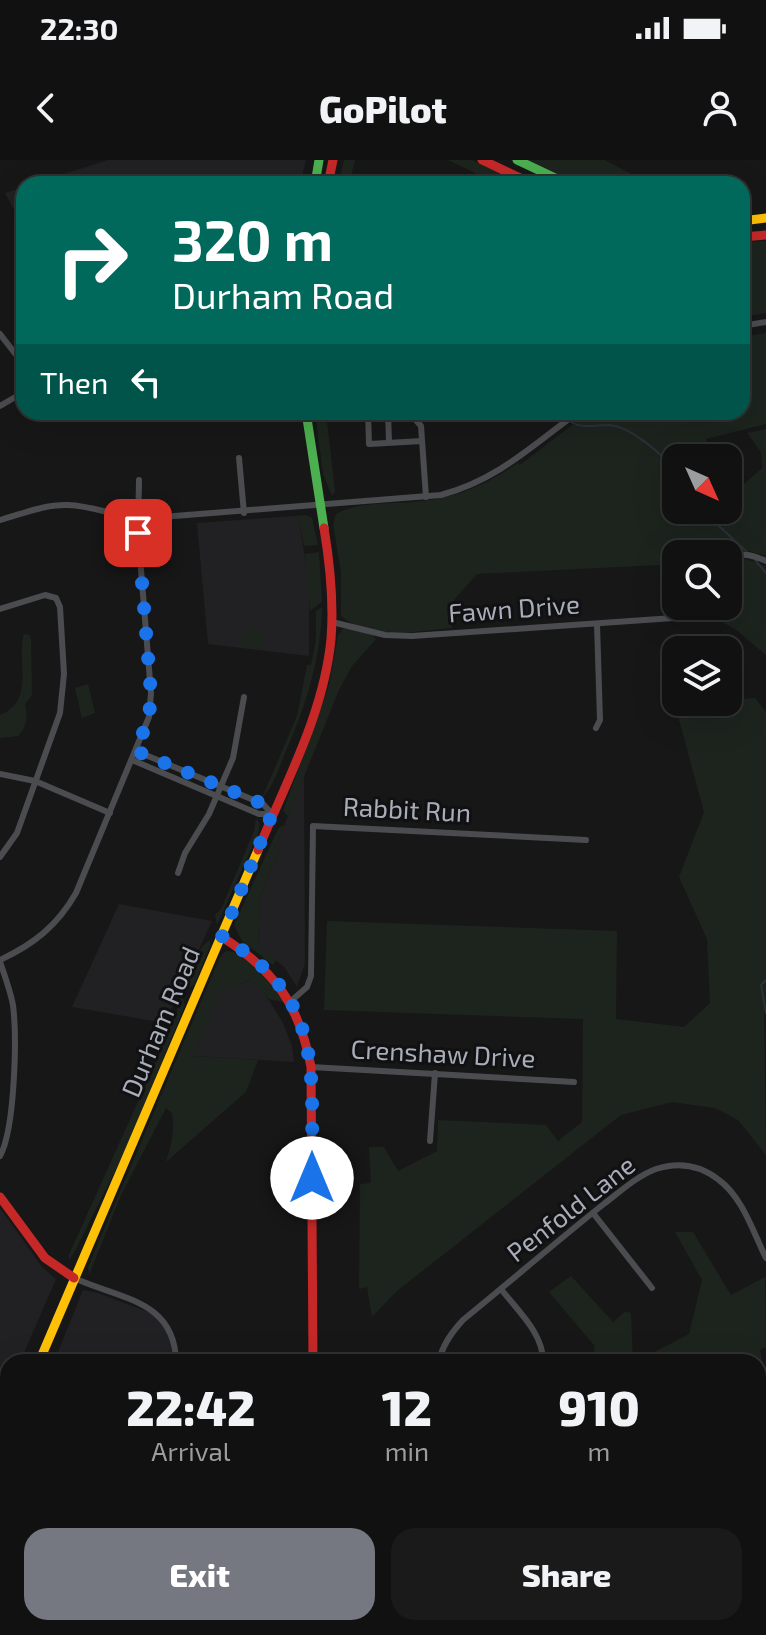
<!DOCTYPE html>
<style>
body{margin:0;font-family:"Exo 2",sans-serif;background:#1a1a1a;color:#f1f3f6;height:100vh;display:flex;flex-direction:column;font-size:30px;white-space:nowrap}
*{box-sizing:border-box;margin:0}
p{font-size:26px;color:#9c9d9f}
.icon{flex:none;width:44px;height:44px;fill:none;stroke:currentColor;stroke-width:2;stroke-linecap:round;stroke-linejoin:round}
.map{position:relative;flex:1;overflow:hidden}
.sheet{position:absolute;left:0px;top:1194px;width:766px;height:282px;display:flex;flex-direction:column;background:#111;border-radius:24px 24px 0 0;box-shadow:0 8px 32px #0002,0 0 0 2px #303131}
.sheet>*{flex:none}
.banner{position:absolute;left:16px;top:16px;width:734px;height:244px;border-radius:24px;box-shadow:0 8px 32px #0002,0 0 0 2px #303131;background:#00695c;color:#fff;overflow:hidden}
.needle{width:52px;rotate:135deg}
.fabs{position:absolute;left:662px;top:284px;display:grid;gap:16px}
.fabs a{display:grid;place-items:center;width:80px;height:80px;border-radius:16px;background:#111;box-shadow:0 8px 32px #0002,0 0 0 2px #303131;font-size:40px}
.pin{position:absolute;display:grid;place-items:center;width:68px;height:68px;color:#fff;margin:-34px;border-radius:16px;box-shadow:0 4px 12px #0006}
.me{position:absolute;width:88px;margin:-44px;rotate:0deg;stroke-linejoin:round;filter:drop-shadow(0 0 6px #0008)}
.turn{display:flex;align-items:center;gap:28px;height:168px;padding:0 24px;font-size:36px}
.turn .icon{width:104px;height:104px;stroke-width:2.5}
.turn b{display:block;font-size:56px;line-height:68px}
.then{display:flex;align-items:center;height:76px;padding:0 24px;background:#0003;gap:16px;font-size:30px}
.eta{display:flex;justify-content:space-evenly;align-items:center;height:136px;text-align:center}
.eta b{font-size:48px;font-weight:800;line-height:56px}
.cta{display:flex;gap:16px;margin-top:auto;padding:16px 24px}
.cta a{flex:1;height:92px;border-radius:24px;background:#757880;color:#fff;font-size:32px;font-weight:800;line-height:92px;text-align:center}
.cta a+a{background:#1a1a1a;color:#f1f3f6}
.status{display:flex;justify-content:space-between;align-items:center;height:56px;padding:0 40px;background:#111;direction:ltr}
.status svg{height:22px;fill:currentColor}
header{display:flex;justify-content:space-between;align-items:center;height:104px;padding:0 24px;background:#111;font-size:36px;font-weight:800}
.map>svg:first-child{display:block}
</style>
<div class="status"><b>22:30</b><svg viewBox="0 0 49 12"><path d="M0 12V9h3v3zM5 12V6h3v6zM10 12V3h3v9zM15 12V0h3v12zM26 1h20v11H26zM47 4h2v5h-2z"/></svg></div>
<header><svg class="icon" aria-label="back" viewBox="0 0 24 24"><path d="M15 5l-7 7 7 7"/></svg>GoPilot<svg class="icon" aria-label="person" viewBox="0 0 24 24"><circle cx="12" cy="8" r="4"/><path d="M4 21q1-7 8-7t8 7"/></svg></header>
<div class="map">
<svg width="766" height="1475" viewBox="0 0 766 1475">
<rect width="100%" height="100%" fill="#171717"/>
<g fill="#212123">
<polygon points="108,0 306,0 300,24 32,24"/>
<polygon points="24,27 24,69 5,33"/>
<polygon points="294,356 299,360 309,425 309,496 208,484 197,363"/>
<polygon points="304,616 305,803 297,827 284,807 258,785 260,736 279,690 275,688"/>
<polygon points="119,744 212,761 165,863 72,847"/>
<polygon points="251,819 265,834 282,861 292,886 294,902 193,896 219,833"/>
<polygon points="0,1048 42,1107 56,1119 20,1202 8,1202 8,1229 4,1239 0,1238"/>
<polygon points="83,1130 98,1133 156,1155 170,1176 173,1202 155,1202 142,1197 141,1202 54,1202"/>
<polygon points="54,1468 236,1468 261,1475 55,1475"/>
</g>
<g fill="#1d241e">
<polygon points="344,0 355,0 349,24 338,24"/>
<polygon points="448,0 472,0 523,24 498,24"/>
<polygon points="526,0 605,0 650,24 578,24"/>
<polygon points="766,81 766,153 742,157 742,82"/>
<path d="M766,173V264L706,279L708,298H676V350H728V328L744,324L762,308L761,292L747,273L766,269V396L746,390L728,394H676V408L659,405L477,414L451,443L452,468C417,471 371,481 341,456V413L333,364L336,354C360,340 395,345 422,341C460,337 487,324 518,303L520,305L589,252H742V177Z"/>
<polygon points="315,252 326,252 335,331 332,336 323,314"/>
<polygon points="306,355 312,358 318,385 304,386 299,360 294,356"/>
<polygon points="319,392 322,442 310,451 305,394"/>
<polygon points="746,399 766,406 766,495 735,469 699,450 699,446 728,446 728,405"/>
<path d="M322,447C321,499 306,546 285,593C279,608 273,627 262,638L297,556L307,505H311L316,480V451Z"/>
<polygon points="350,468 373,475 376,479 352,506 339,530 288,656 283,651 329,525 338,475 343,469"/>
<polygon points="263,469 263,485 240,486 240,475 246,475 246,470"/>
<path d="M24,474L29,475L31,479L32,535L25,544C28,556 27,567 18,576L0,578V555C36,541 16,501 24,474Z"/>
<polygon points="88,524 95,553 82,558 75,528"/>
<polygon points="755,538 766,552 766,841 764,841 766,995 738,960 715,948 672,942 621,955 397,1131 372,1157 367,1127 359,1129 360,1024 371,1023 369,987 384,987 398,1011 437,991 438,960 546,965 558,981 582,962 583,859 324,850 327,761 617,771 616,859 684,867 710,843 707,779 679,717 704,652 675,545"/>
<polygon points="256,658 260,664 258,674 217,765 215,755 221,749 254,671"/>
<polygon points="281,666 284,666 275,688 279,690 260,736 258,785 276,800 273,805 242,781 234,765 277,671"/>
<path d="M210,780V786L194,825L185,829C186,813 196,789 210,780Z"/>
<path d="M226,791C251,791 275,823 286,843L269,839L251,819L220,833L193,896L258,900L246,932L166,1002C171,986 175,970 172,953L166,948L121,1035L89,1115L88,1107L220,797Z"/>
<polygon points="182,836 185,845 128,985 75,1091 69,1100 69,1096 67,1099 155,904 165,879 169,855 171,862 173,862"/>
<polygon points="675,1072 693,1072 731,1135 765,1117 766,1187 760,1190 766,1220 758,1222 758,1202 635,1202 689,1174 702,1120"/>
<polygon points="571,1116 613,1162 626,1151 631,1153 633,1202 595,1202 594,1185 549,1132"/>
<polygon points="0,1343 8,1350 8,1468 46,1468 46,1475 9,1475 0,1463"/>
<polygon points="766,1380 766,1414 758,1414 758,1385"/>
</g>
<g fill="none" stroke-linecap="round" stroke-linejoin="round">
<g stroke="#2a3239" stroke-width="2">
<path d="M571,262C583,269 595,265 609,265C630,266 663,295 676,311"/>
<polyline points="707,350 719,366 747,392"/>
<polyline points="755,400 766,413"/>
<polyline points="766,820 761,825 766,853"/>
</g>
<g stroke="#4b4c50" stroke-width="6">
<polyline points="742,166 766,162"/>
<polyline points="0,174 24,205"/>
<polyline points="0,246 24,232"/>
<polyline points="368,252 369,284 422,281"/>
<polyline points="388,252 389,282"/>
<polyline points="409,252 421,266 426,337"/>
<polyline points="239,298 244,353"/>
<path d="M0,360C22,354 45,344 68,345C96,346 121,359 149,358L441,335C497,320 532,286 578,252"/>
<path d="M728,398C743,392 752,395 766,401"/>
<polyline points="0,449 45,435 56,438 60,447 64,514 60,553 17,673 0,697"/>
<polyline points="332,462 385,475 412,476 688,457 692,446"/>
<polyline points="596,568 600,560 597,464"/>
<polyline points="136,591 263,644 272,654"/>
<polyline points="132,600 259,654 272,654"/>
<polyline points="0,614 35,621 110,653"/>
<polyline points="178,713 185,693 209,654 233,598 244,537"/>
<path d="M0,800C34,784 57,766 76,733L149,557L151,533L138,373L139,320"/>
<path d="M0,802C5,816 10,830 13,845C17,877 15,969 0,996"/>
<polyline points="291,841 307,827 311,816 313,666 586,680"/>
<polyline points="311,907 574,922"/>
<polyline points="430,981 435,913"/>
<polyline points="593,1053 652,1128"/>
<path d="M74,1118C120,1139 175,1140 176,1202"/>
<path d="M501,1129C517,1150 544,1174 543,1202"/>
<path d="M439,1202C442,1185 452,1172 463,1160C511,1121 557,1081 605,1043C621,1031 637,1016 656,1009C678,1002 700,1005 719,1020C743,1038 753,1072 766,1098"/>
<polyline points="0,1247 8,1250"/>
<polyline points="758,1313 766,1323"/>
<polyline points="758,1336 766,1332"/>
<polyline points="448,1475 450,1468"/>
</g>
<g stroke="#4caf50" stroke-width="9">
<polyline points="517,0 568,24"/>
<polyline points="315,24 319,0"/>
<polyline points="306,252 324,368"/>
<polyline points="0,1337 8,1345"/>
</g>
<g stroke="#ffc107" stroke-width="9">
<polyline points="742,61 766,58"/>
<polyline points="39,1202 258,690"/>
<polyline points="291,1475 293,1468"/>
</g>
<g stroke="#c62828" stroke-width="9">
<polyline points="482,0 533,24"/>
<polyline points="328,24 333,0"/>
<polyline points="742,77 766,75"/>
<path d="M258,690C286,622 324,553 331,479C334,442 330,404 324,368"/>
<path d="M222,777C275,811 299,844 311,907L313,1202"/>
<polyline points="0,1037 45,1098 74,1118"/>
<polyline points="0,1295 8,1276"/>
<polyline points="47,1468 48,1475"/>
<polyline points="0,1472 2,1475"/>
</g>
</g>
<g fill="none" stroke-linecap="round" stroke-linejoin="round">
<path stroke="#1a73e8" stroke-width="14" stroke-dasharray="0 25.2" d="M138,373L151,534L149,557L136,591L263,644L272,654L222,777C326,838 311,913 312,1018"/>
</g>
<g text-anchor="middle" stroke-width="6" stroke-linejoin="round" paint-order="stroke">
<g font-size="26" fill="#a8adb8" stroke="#111113">
<text transform="translate(514 449) rotate(-4)" y="9">Fawn Drive</text>
<text transform="translate(407 650) rotate(3)" y="9">Rabbit Run</text>
<text transform="translate(161 862) rotate(-67)" y="9">Durham Road</text>
<text transform="translate(443 894) rotate(3)" y="9">Crenshaw Drive</text>
<text transform="translate(571 1049) rotate(-38)" y="9">Penfold Lane</text>
</g>
</g>
</svg>
<div class="fabs">
<a><svg class="needle" viewBox="-14 -14 28 28"><path d="M0-13l5 13h-10z" fill="#e53935"/><path d="M0 13l5-13h-10z" fill="#9c9d9f"/></svg></a>
<a><svg class="icon" aria-label="search" viewBox="0 0 24 24"><circle cx="10" cy="10" r="6"/><path d="M15 15l6 6"/></svg></a>
<a><svg class="icon" aria-label="layers" viewBox="0 0 24 24"><path d="M12 4l9 5-9 5-9-5zM3 14l9 5 9-5"/></svg></a>
</div>
<div class="pin" style="left:138px;top:373px;background:#d93025"><svg class="icon" aria-label="arrive" viewBox="0 0 24 24"><path d="M6 21V4h12l-3 4 3 4H6"/></svg></div>
<svg class="me" style="left:312px;top:1018px" viewBox="-20 -20 40 40"><circle r="19" fill="#fff"/><path d="M0-13L10 11 0 6-10 11z" fill="#1a73e8"/></svg>
<div class="banner">
<div class="turn"><svg class="icon" aria-label="right" viewBox="0 0 24 24"><path d="M7 20v-9h11M14 6l5 5-5 5"/></svg><div><b>320 m</b>Durham Road</div></div>
<div class="then">Then<svg class="icon" aria-label="left" viewBox="0 0 24 24"><path d="M17 20v-9H6M10 6l-5 5 5 5"/></svg></div>
</div>
<section class="sheet">
<div class="eta">
<div><b>22:42</b><p>Arrival</p></div>
<div><b>12</b><p>min</p></div>
<div><b>910</b><p>m</p></div>
</div>
<div class="cta"><a>Exit</a><a>Share</a></div>
</section>
</div>
